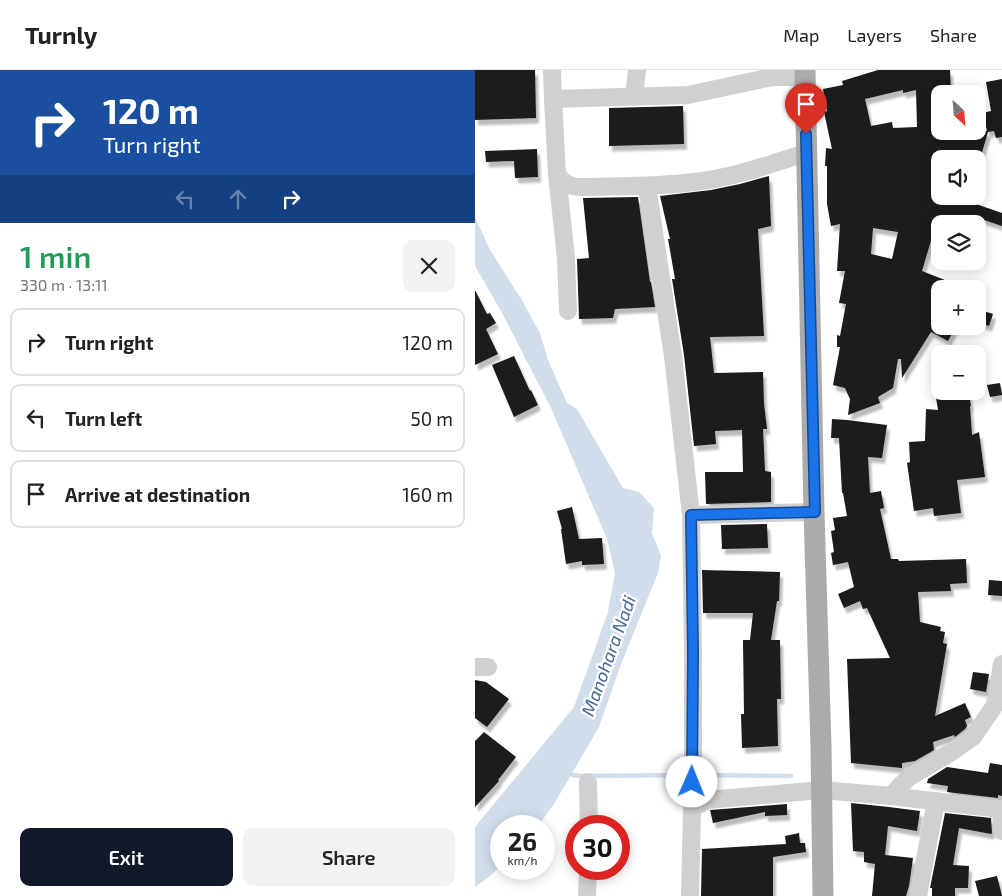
<!DOCTYPE html>
<meta charset="utf-8">
<style>
body{margin:0;font-family:"Exo 2",sans-serif;background:#f2f2f2;color:#222;height:100vh;display:flex;flex-direction:column;font-size:19px;white-space:nowrap}
*{box-sizing:border-box;margin:0}
p{font-size:16px;color:#767676}
.icon{flex:none;width:28px;height:28px;fill:none;stroke:currentColor;stroke-width:2;stroke-linecap:round;stroke-linejoin:round}
.map{position:relative;flex:1;overflow:hidden}
.drawer{display:flex;flex-direction:column;background:#fff;width:475px}
.drawer>*{flex:none}
.banner{background:#1a4fa0;color:#fff;overflow:hidden}
.needle{width:32px;rotate:154deg}
.buttons{position:absolute;left:456px;top:15px;display:grid;gap:10px}
.buttons a{display:grid;place-items:center;width:55px;height:55px;border-radius:10px;background:#fff;box-shadow:0 2px 12px #0003;font-size:25px}
.speed{position:absolute;left:15px;top:745px;display:flex;gap:10px;font-size:25px;font-weight:700;text-align:center}
.speed>*{display:grid;place-content:center;width:65px;height:65px;border-radius:50%;background:#fff;box-shadow:0 2px 12px #0003;line-height:1}
.speed small{font-size:12px;font-weight:400}
.speed .limit{border:8px solid #d22;background:#fff;color:#111}
.pin{position:absolute;display:grid;place-items:center;width:42px;height:42px;color:#fff;margin:-51px -21px;border-radius:50% 50% 50% 0;rotate:-45deg;box-shadow:0 0 5px #0007}
.pin .icon{rotate:45deg}
.me{position:absolute;width:55px;margin:-28px;rotate:1deg;stroke-linejoin:round;filter:drop-shadow(0 0 4px #0008)}
.turn{display:flex;align-items:center;gap:18px;height:105px;padding:0 20px;font-size:22px}
.turn .icon{width:65px;height:65px;stroke-width:2.5}
.turn b{display:block;font-size:35px;line-height:42px}
.lanes{display:flex;align-items:center;height:48px;padding:0 20px;background:#0003;justify-content:center;gap:25px;direction:ltr}
.lanes .off{opacity:.35}
.round{display:grid;place-items:center;flex:none;width:52px;height:52px;border-radius:10px;background:#f2f2f2}
.summary{display:flex;align-items:center;justify-content:space-between;height:85px;padding:0 20px}
h1{font-size:30px;font-weight:600;line-height:38px;color:#1e9e55}
.primary-button{display:flex;gap:10px;margin-top:auto;padding:10px 20px}
.primary-button a{flex:1;height:58px;border-radius:10px;background:#111827;color:#fff;font-size:20px;font-weight:600;line-height:58px;text-align:center}
.primary-button a+a{background:#f2f2f2;color:#222}
ul{padding:0;list-style:none}
li{display:flex;align-items:center;gap:15px;height:68px;margin:0 10px 8px;padding:0 10px;border:2px solid #e0e0e0;border-radius:10px}
li div{flex:1}
li b{display:block;font-size:19px}
li em{font-style:normal}
header{display:flex;align-items:center;gap:30px;box-sizing:border-box;height:70px;padding:0 25px;background:#fff;border-bottom:1px solid #e0e0e0}
header strong{font-size:24px}
nav{display:flex;gap:28px;margin-inline-start:auto;font-size:18px}
main{display:flex;flex:1;min-height:0}
.map>svg:first-child{display:block}
</style>
<header>
<strong>Turnly</strong>
<nav><a>Map</a><a>Layers</a><a>Share</a></nav>
</header>
<main>
<section class="drawer">
<div class="banner">
<div class="turn"><svg class="icon" aria-label="right" viewBox="0 0 24 24"><path d="M7 20v-9h11M14 6l5 5-5 5"/></svg><div><b>120 m</b>Turn right</div></div>
<div class="lanes"><svg class="icon off" aria-label="left" viewBox="0 0 24 24"><path d="M17 20v-9H6M10 6l-5 5 5 5"/></svg><svg class="icon off" aria-label="ahead" viewBox="0 0 24 24"><path d="M12 20V5M6 11l6-6 6 6"/></svg><svg class="icon" aria-label="right" viewBox="0 0 24 24"><path d="M7 20v-9h11M14 6l5 5-5 5"/></svg></div>
</div>
<div class="summary"><div><h1>1 min</h1><p>330 m · 13:11</p></div><a class="round"><svg class="icon" aria-label="close" viewBox="0 0 24 24"><path d="M6 6l12 12M18 6L6 18"/></svg></a></div>
<ul>
<li><svg class="icon" aria-label="right" viewBox="0 0 24 24"><path d="M7 20v-9h11M14 6l5 5-5 5"/></svg><div><b>Turn right</b></div><em>120 m</em></li>
<li><svg class="icon" aria-label="left" viewBox="0 0 24 24"><path d="M17 20v-9H6M10 6l-5 5 5 5"/></svg><div><b>Turn left</b></div><em>50 m</em></li>
<li><svg class="icon" aria-label="arrive" viewBox="0 0 24 24"><path d="M6 21V4h12l-3 4 3 4H6"/></svg><div><b>Arrive at destination</b></div><em>160 m</em></li>
</ul>
<div class="primary-button"><a>Exit</a><a>Share</a></div>
</section>
<div class="map">
<svg width="527" height="826" viewBox="0 0 527 826">
<defs>
<filter id="shadow"><feDropShadow dx="3" dy="5.5" stdDeviation="1" flood-color="#0004"/></filter>
</defs>
<rect width="100%" height="100%" fill="#fff"/>
<polygon fill="#d0deec" points="0,147 14,178 48,232 65,263 73,290 92,333 102,339 148,418 164,422 179,438 177,463 186,486 183,503 146,594 124,657 79,734 63,756 26,756 26,795 15,806 0,817 0,757 99,637 133,542 140,503 132,469 76,338 26,241 0,196"/>
<g fill="none" stroke-linecap="round" stroke-linejoin="round">
<g stroke="#d0deec" stroke-width="4.5">
<polyline points="91,701 98,705 105,706 215,705"/>
<polyline points="223,705 316,706"/>
</g>
</g>
<g fill="#1a1a1a" fill-rule="evenodd" filter="url(#shadow)">
<polygon points="0,0 60,0 61,48 0,50"/>
<path d="M403,0H475L476,24H465V36L461,37L462,61H512L508,43L516,41L511,12L527,9V67L521,68L519,61L513,62L505,89H465V126H500L498,133L527,143V156L500,147L499,154H461L458,168L457,167L447,201L490,218L465,219V256H481L473,271L456,262L427,308L426,289H423L418,318L403,327L405,333L373,345L375,329L370,318L358,315L365,277H362V265L365,266L371,234L364,233L370,201H362L365,154L356,156L352,134V96H350L351,78L357,79L349,42L352,41L348,19L368,15L367,11ZM428,20V23L441,20L442,57L418,58L417,52L396,56L390,29ZM398,158L423,162L417,189L396,184Z"/>
<polygon points="208,36 209,74 134,76 134,38"/>
<polygon points="62,79 63,107 40,108 39,91 11,92 10,81"/>
<polygon points="294,106 296,156 283,159 289,266 235,267 239,303 288,302 289,334 292,359 288,359 290,401 296,402 296,432 231,434 230,402 268,402 267,360 240,361 241,374 219,376 209,285 197,209 200,209 193,169 195,169 185,126 236,120 265,114"/>
<polygon points="163,127 175,212 176,212 180,237 140,239 138,248 104,249 102,189 114,188 108,128"/>
<polygon points="0,220 12,244 15,243 21,253 11,259 23,284 0,295"/>
<polygon points="505,240 518,244 514,256 502,252 502,248"/>
<polygon points="39,286 55,321 56,320 63,335 39,347 17,295"/>
<polygon points="525,313 527,325 515,327 512,315"/>
<polygon points="460,321 493,321 496,336 495,336 497,365 504,362 510,407 482,410 486,443 459,446 458,438 439,441 432,393 435,392 434,372 450,371 451,339 463,340"/>
<polygon points="357,349 372,350 412,355 407,388 393,387 395,423 406,421 409,438 405,439 416,489 423,489 424,491 491,489 492,513 475,514 476,521 443,522 445,552 466,557 465,561 470,562 468,573 472,574 460,646 490,633 496,647 490,650 492,656 490,659 480,667 479,665 458,672 459,680 440,691 427,693 427,698 376,693 372,589 415,588 392,538 388,539 385,531 369,538 363,524 379,517 373,492 358,495 356,483 359,482 356,461 360,460 358,448 372,446 368,423 367,423 364,368 356,368"/>
<polygon points="97,437 104,469 127,468 129,494 107,495 107,491 91,494 86,459 87,459 82,441"/>
<polygon points="292,454 293,478 247,479 246,455"/>
<polygon points="227,500 305,502 304,531 302,531 296,570 305,570 306,629 302,629 303,676 267,678 266,644 269,644 268,570 275,570 278,543 228,543"/>
<polygon points="514,510 527,511 527,526 513,525"/>
<polygon points="498,602 514,604 511,622 495,619"/>
<polygon points="0,610 11,612 34,629 12,657 0,648"/>
<polygon points="9,662 41,687 23,710 24,711 0,737 0,671"/>
<polygon points="515,693 527,695 527,726 523,725 523,728 472,722 473,716 452,713 453,709 472,697 513,703"/>
<polygon points="376,733 414,737 445,741 442,761 413,756 410,785 438,788 434,816 431,826 397,826 400,794 389,792 389,782 378,781"/>
<polygon points="312,734 312,745 290,746 290,742 238,753 235,740"/>
<polygon points="470,743 516,748 517,763 516,764 484,758 478,795 494,796 493,818 480,818 480,826 457,826 457,818 455,818"/>
<polygon points="324,763 325,773 330,773 331,782 298,787 298,826 226,826 227,779 311,774 310,766"/>
<polygon points="522,806 527,826 504,826 500,811"/>
</g>
<g fill="none" stroke-linecap="round" stroke-linejoin="round">
<g stroke="#d0d0d0" stroke-width="18">
<polyline points="77,0 78,29"/>
<polyline points="159,26 162,0"/>
<path d="M82,104C88,113 93,116 104,117C142,116 181,117 219,112C258,108 295,94 331,83"/>
<polyline points="172,116 198,286 216,445 218,582 218,696 215,826"/>
<polyline points="93,241 91,188 82,104 78,29 213,25 297,7 330,7"/>
<polyline points="216,445 339,442"/>
<polyline points="0,597 13,597"/>
<polyline points="113,712 114,756"/>
<polyline points="416,726 433,708 478,681 498,667 520,635 527,594"/>
<polyline points="217,738 232,730 347,720 416,726 526,739 527,761"/>
<polyline points="112,826 113,799"/>
<polyline points="443,826 461,731"/>
</g>
<polyline stroke="#ababab" stroke-width="21" points="330,0 339,442 346,676 348,826"/>
</g>
<g fill="none" stroke-linecap="round" stroke-linejoin="round">
<g stroke="#114b97" stroke-width="12">
<polyline id="route" points="217,712 218,582 216,445 340,442 331,64"/>
</g>
<use href="#route" stroke="#1a73e8" stroke-width="9"/>
</g>
<g text-anchor="middle" stroke-width="5" stroke-linejoin="round" paint-order="stroke">
<g font-size="18" font-style="italic" fill="#436a93" stroke="#fff">
<text transform="translate(134 586) rotate(-70)" y="6">Manohara Nadi</text>
</g>
</g>
</svg>
<div class="buttons">
<a><svg class="needle" viewBox="-14 -14 28 28"><path d="M0-13l5 13h-10z" fill="#e53935"/><path d="M0 13l5-13h-10z" fill="#767676"/></svg></a>
<a><svg class="icon" aria-label="sound" viewBox="0 0 24 24"><path d="M4 9h4l5-4v14l-5-4H4zM17 9q2 3 0 6"/></svg></a>
<a><svg class="icon" aria-label="layers" viewBox="0 0 24 24"><path d="M12 4l9 5-9 5-9-5zM3 14l9 5 9-5"/></svg></a>
<a>+</a>
<a>−</a>
</div>
<div class="speed"><div>26<small>km/h</small></div><div class="limit">30</div></div>
<div class="pin" style="left:331px;top:64px;background:#d93025"><svg class="icon" aria-label="arrive" viewBox="0 0 24 24"><path d="M6 21V4h12l-3 4 3 4H6"/></svg></div>
<svg class="me" style="left:217px;top:712px" viewBox="-20 -20 40 40"><circle r="19" fill="#fff"/><path d="M0-13L10 11 0 6-10 11z" fill="#1a73e8"/></svg>
</div>
</main>
